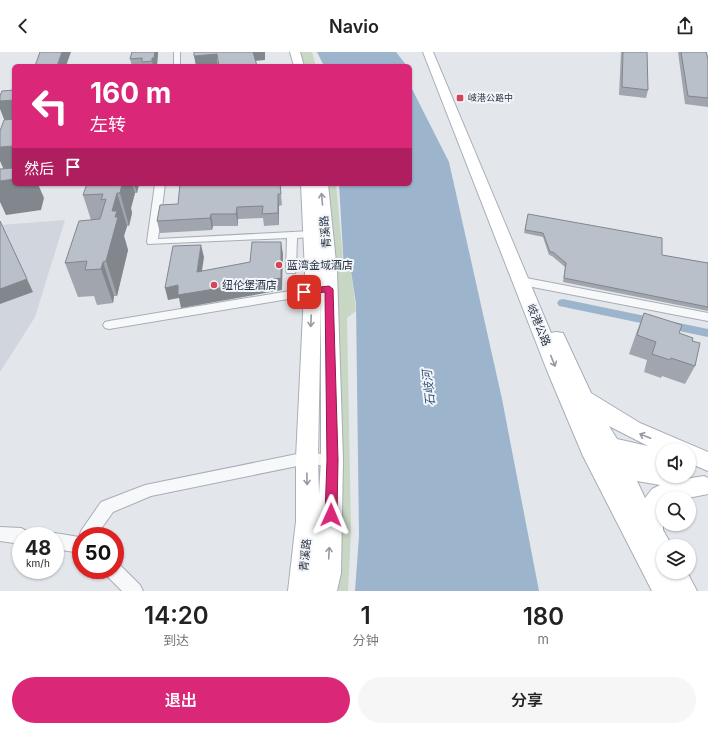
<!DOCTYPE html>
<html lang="zh">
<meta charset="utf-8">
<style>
body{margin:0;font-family:Inter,"Noto Sans SC",sans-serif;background:#f6f6f6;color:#222;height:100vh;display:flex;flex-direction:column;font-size:15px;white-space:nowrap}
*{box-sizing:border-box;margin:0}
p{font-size:13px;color:#767676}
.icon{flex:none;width:22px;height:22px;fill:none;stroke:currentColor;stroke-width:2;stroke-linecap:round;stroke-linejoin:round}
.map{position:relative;height:539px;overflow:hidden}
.panel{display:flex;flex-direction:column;background:#fff;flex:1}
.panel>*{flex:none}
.guide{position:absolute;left:12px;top:12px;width:400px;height:122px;border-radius:6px;box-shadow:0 1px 3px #0004;background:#db2777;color:#fff;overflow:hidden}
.fabs{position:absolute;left:656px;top:391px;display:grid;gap:8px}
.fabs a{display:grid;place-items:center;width:40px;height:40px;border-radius:50%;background:#fff;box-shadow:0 1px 3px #0004;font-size:20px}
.speed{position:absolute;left:12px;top:475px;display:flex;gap:8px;font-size:20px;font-weight:700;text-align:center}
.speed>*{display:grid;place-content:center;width:52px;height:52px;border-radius:50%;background:#fff;box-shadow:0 1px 3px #0004;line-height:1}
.speed small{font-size:10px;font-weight:400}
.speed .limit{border:6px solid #d22;background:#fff;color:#111}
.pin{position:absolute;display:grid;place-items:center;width:34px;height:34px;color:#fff;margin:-17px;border-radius:8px;box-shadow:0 2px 6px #0006}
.me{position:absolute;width:44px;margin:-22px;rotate:1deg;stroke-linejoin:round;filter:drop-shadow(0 0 3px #0008)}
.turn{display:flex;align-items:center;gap:14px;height:84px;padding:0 12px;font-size:18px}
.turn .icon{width:52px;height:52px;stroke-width:2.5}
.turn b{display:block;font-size:28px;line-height:34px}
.then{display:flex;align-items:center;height:38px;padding:0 12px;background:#0003;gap:8px;font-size:15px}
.eta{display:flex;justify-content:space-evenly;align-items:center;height:68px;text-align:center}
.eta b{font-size:24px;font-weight:600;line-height:28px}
.action{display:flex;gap:8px;margin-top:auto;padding:8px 12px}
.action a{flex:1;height:46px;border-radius:24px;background:#db2777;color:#fff;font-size:16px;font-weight:600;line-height:46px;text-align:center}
.action a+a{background:#f6f6f6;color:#222}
header{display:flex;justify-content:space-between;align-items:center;height:52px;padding:0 12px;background:#fff;font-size:18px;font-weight:600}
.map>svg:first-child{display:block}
</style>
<header><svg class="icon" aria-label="back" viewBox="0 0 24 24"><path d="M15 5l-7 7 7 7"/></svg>Navio<svg class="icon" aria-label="share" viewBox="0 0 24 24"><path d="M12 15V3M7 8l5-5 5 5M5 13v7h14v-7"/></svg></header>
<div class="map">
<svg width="708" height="539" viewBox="0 0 708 539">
<rect width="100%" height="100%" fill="#e3e7ec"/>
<polygon fill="#d1d6de" points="65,168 35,265 0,320 0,173"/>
<g fill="#c8d6c4">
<polygon points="299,0 312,0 316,14 304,14"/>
<polygon points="326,132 336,132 344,217 351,219 356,259 347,266 351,478 348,539 330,539"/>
</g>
<g fill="#9db4cd">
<polygon points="317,0 396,0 407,14 324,14"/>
<polygon points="410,27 412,37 449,110 502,347 539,539 355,539 359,484 356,252 351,219 344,217 339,132 410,132"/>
</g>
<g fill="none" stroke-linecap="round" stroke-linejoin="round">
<polygon fill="#9db4cd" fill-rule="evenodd" points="563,247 708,277 708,285 559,254 557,251 559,248"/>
<g stroke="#a8adb7" stroke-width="2">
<g id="street">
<rect x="174" y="0" width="6" height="14"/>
<polygon points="155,132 165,132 158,187 311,179 316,182 311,185 297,186 296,219 295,221 287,221 286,219 287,186 148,192 147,190"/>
<polygon points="521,225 708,261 708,269 517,232 515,229 517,226"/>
<polygon points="320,234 324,235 326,238 324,241 109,277 105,276 103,273 105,270 109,269"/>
<polygon points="307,400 337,404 339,408 337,412 332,414 307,412 151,444 113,460 96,484 81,484 81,501 55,497 55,484 49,484 55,481 79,485 81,479 101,450 145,433"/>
<polygon points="0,475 21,476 27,479 29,484 21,484 21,492 0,489"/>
<polygon points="115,511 119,512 140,533 143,539 122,539 107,524 105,518 115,518"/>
</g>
</g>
<g stroke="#a8adb7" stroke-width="2">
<g id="secondary">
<polygon points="290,0 300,0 304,14 294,14"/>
<path d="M423,0H433L551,281L556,280L563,281L591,341L640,371L708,400V419L689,411V398H663V424H674L672,429L704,424L708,426V442L688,446H663V478L672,494H663V520H687L697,539H652L583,404L548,321ZM609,374L648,394L617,387ZM637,429L660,433L652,437L645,446Z"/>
<path d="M301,132H328L337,220L343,408L341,521L337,539H288L296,469V406L305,220ZM321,249V408L319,443L318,406Z"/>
</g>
</g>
<use href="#street" fill="#f6f8fa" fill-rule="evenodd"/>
<use href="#secondary" fill="#fff" fill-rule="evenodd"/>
</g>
<g fill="#a0a5ae">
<polygon points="132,0 158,0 157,14 132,14 130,7"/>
<polygon points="621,0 647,0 648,38 646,46 619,43"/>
<polygon points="678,0 706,0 708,7 708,55 685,52"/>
<polygon points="87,132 139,132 137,141 135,141 131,156 132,161 129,174 127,174 124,184 128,198 117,244 114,244 113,251 97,253 94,244 78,245 65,211 91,168 83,143"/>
<polygon points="280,132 282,153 279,154 279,173 264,174 263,166 238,167 238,174 213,174 212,178 160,181 157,169 178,152"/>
<polygon points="528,162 662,203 708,211 708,259 563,230 565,215 552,204 549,203 543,185 524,181"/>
<polygon points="644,261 692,289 695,314 685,332 662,324 661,326 644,320 647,308 629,302 637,279"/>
</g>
<g fill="#82868d">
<polygon points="62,0 71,0 66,14 57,14"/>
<polygon points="155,0 158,0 157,14 153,14 152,9 152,6"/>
<polygon points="252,0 265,0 265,8 253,9"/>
<polygon points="217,2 218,14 196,14 194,4"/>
<polygon points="14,48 14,79 9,80 0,57 0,49"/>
<polygon points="13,94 14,97 14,127 8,127 0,109 0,95"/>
<polygon points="14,127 14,132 38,132 44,146 41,158 6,163 0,150 0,129"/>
<polygon points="122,132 132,132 135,141 131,156 132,161 129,174 120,141"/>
<polygon points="134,132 139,132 137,141"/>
<polygon points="117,141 127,174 124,184 128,198 117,244 106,209 112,159"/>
<polygon points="278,142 279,154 279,173 278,161"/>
<polygon points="237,155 238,167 238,174 236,162"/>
<polygon points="211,162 213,174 212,178 210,166"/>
<polygon points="281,190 283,202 282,238 181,256 179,246 168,248 165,236 178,233 281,226"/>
<polygon points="201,193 204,205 200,232 197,220"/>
<polygon points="103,210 114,244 113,251 101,217"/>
<polygon points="27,227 33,240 0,252 0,237"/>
</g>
<g fill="#bac0ca" stroke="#82868d">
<polygon points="40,0 62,0 57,14 35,14"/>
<polygon points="132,0 155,0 154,6 152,6 152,9 142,10 142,6 130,7"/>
<polygon points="194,0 253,0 257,14 219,14 217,2 194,4"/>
<polygon points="623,0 647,0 648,38 622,35"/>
<polygon points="681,0 706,0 708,7 708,46 688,44"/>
<polygon points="14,38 14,48 0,49 0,44 2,39"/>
<polygon points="14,67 14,98 12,98 13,94 0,95 0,79 4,68"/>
<polygon points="14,116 14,127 0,129 0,117"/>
<polygon points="87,132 122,132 120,141 117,141 112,159 117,159 115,165 118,165 106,209 103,210 101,217 85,218 87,209 65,211 79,169 100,167 106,147 101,148 103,142 83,143"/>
<polygon points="180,132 280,132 281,142 278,142 278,161 262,162 263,154 237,155 236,162 211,162 210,166 157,169 160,153 178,152"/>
<polygon points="528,162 662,186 662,203 708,211 708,255 564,226 566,211 553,200 550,200 543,181 525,178"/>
<polygon points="0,169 27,227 0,237"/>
<polygon points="252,190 281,190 281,226 178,243 178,233 165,236 173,194 201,193 197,220 250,210"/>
<polygon points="644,261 682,273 679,281 693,286 692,289 700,291 695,314 671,306 670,308 652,302 656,290 637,283"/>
</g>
<defs><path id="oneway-shaft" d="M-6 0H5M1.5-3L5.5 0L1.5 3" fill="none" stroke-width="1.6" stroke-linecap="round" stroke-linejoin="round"/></defs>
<g stroke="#9499a2">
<use href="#oneway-shaft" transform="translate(322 147) rotate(-95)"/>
<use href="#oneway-shaft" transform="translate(311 269) rotate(92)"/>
<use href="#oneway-shaft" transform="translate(553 309) rotate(68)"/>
<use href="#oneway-shaft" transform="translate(645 384) rotate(-158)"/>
<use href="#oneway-shaft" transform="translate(307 427) rotate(89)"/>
<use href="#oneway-shaft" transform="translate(329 501) rotate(-87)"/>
</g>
<polygon fill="#db2777" stroke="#8e194d" points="329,234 333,237 338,408 337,463 335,467 331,469 327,467 325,463 327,408 325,240 304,243 299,240 304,237"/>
<g fill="#d44558" stroke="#f3f6f9" stroke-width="1.5">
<rect x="456" y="42" width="8" height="8" rx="2"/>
<circle cx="279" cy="213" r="4"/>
<circle cx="214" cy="233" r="4"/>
</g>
<g text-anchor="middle" stroke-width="4" stroke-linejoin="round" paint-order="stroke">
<g font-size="9" fill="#2a3345" stroke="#f3f6f9" text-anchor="start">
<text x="468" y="49">岐港公路中</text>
</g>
<g font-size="11" fill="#2a3345" stroke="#f3f6f9">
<text transform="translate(325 180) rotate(-95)" y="4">青溪路</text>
<text transform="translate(539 273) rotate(68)" y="4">岐港公路</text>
<text transform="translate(305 503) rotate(-84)" y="4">青溪路</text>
</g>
<g font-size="11" fill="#2a3345" stroke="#f3f6f9" text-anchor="start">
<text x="287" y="217">蓝湾金域酒店</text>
<text x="222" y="237">纽伦堡酒店</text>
</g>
<g font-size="12" font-style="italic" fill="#32527b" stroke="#f3f6f9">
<text transform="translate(429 336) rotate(-96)" y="4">石岐河</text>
</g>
</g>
</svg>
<div class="fabs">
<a><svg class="icon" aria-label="sound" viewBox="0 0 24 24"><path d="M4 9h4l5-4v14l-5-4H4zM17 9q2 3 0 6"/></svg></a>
<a><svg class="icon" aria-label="search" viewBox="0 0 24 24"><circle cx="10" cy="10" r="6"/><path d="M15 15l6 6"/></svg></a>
<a><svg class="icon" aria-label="layers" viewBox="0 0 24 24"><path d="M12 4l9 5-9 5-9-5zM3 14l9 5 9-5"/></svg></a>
</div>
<div class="speed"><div>48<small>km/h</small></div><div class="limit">50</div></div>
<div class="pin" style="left:304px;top:240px;background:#d93025"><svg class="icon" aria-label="arrive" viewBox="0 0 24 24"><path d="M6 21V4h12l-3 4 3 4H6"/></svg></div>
<svg class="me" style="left:331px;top:463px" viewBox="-20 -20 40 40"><path d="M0-17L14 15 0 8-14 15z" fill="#db2777" stroke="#fff" stroke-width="4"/></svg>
<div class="guide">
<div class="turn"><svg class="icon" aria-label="left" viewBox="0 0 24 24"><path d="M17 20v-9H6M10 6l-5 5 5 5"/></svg><div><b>160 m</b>左转</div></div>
<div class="then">然后<svg class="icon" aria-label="arrive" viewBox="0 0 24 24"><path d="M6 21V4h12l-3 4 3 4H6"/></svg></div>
</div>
</div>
<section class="panel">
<div class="eta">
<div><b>14:20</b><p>到达</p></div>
<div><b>1</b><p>分钟</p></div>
<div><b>180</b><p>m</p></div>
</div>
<div class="action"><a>退出</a><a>分享</a></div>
</section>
